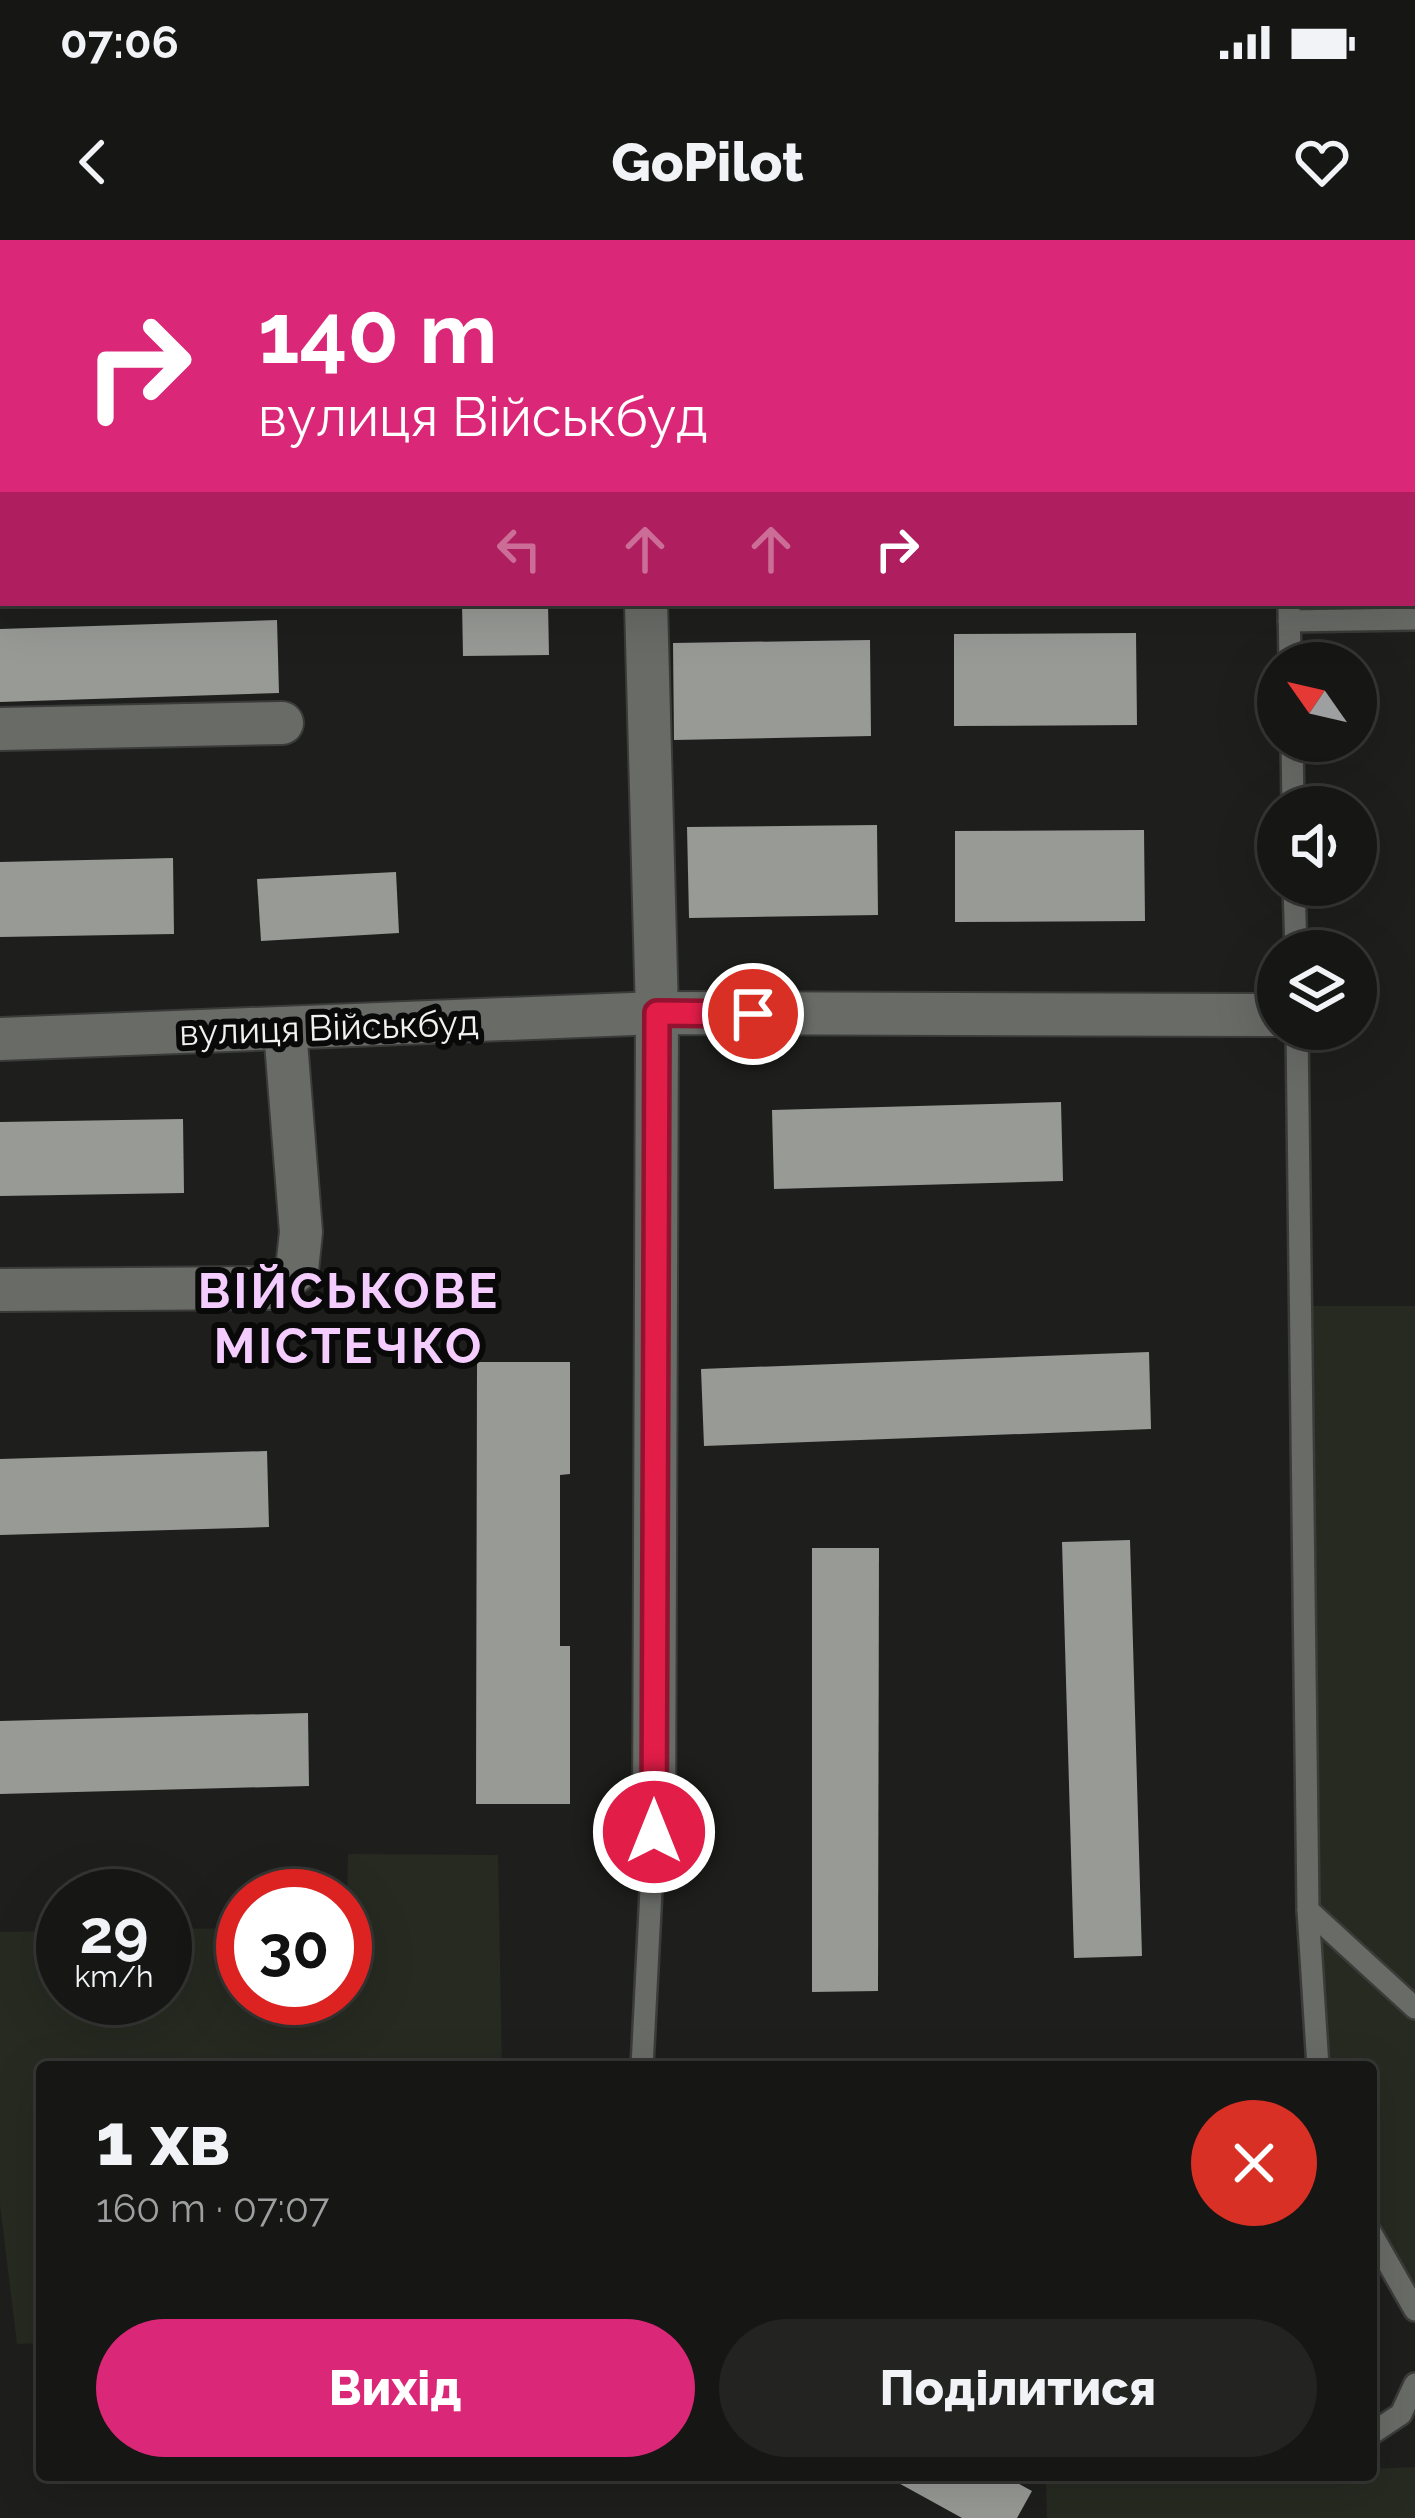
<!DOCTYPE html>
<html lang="uk">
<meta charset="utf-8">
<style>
body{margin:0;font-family:Raleway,sans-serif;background:#232422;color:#f1f3f6;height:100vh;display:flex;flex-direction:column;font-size:45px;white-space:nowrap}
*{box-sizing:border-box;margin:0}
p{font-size:39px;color:#9e9fa0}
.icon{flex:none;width:66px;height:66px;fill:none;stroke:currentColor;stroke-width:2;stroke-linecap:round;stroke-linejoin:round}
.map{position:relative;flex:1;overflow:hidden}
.sheet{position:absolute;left:36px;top:1821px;width:1341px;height:420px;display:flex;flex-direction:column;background:#161715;border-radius:12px;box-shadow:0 12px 48px #0002,0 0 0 3px #353634}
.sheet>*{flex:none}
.top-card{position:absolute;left:0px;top:0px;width:1416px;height:366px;box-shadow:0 12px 48px #0002,0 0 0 3px #353634;background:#db2777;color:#fff;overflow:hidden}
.needle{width:78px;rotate:304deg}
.tools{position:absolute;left:1257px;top:402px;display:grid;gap:24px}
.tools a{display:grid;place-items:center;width:120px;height:120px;border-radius:50%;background:#161715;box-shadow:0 12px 48px #0002,0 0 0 3px #353634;font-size:60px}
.speed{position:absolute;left:36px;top:1629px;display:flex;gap:24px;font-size:60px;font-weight:700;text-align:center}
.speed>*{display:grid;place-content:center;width:156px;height:156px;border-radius:50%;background:#161715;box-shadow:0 12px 48px #0002,0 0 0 3px #353634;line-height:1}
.speed small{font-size:30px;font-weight:400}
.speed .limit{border:18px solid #d22;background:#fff;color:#111}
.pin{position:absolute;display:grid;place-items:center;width:102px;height:102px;color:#fff;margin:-51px;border:6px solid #fff;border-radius:50%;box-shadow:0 3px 12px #0007}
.me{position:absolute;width:132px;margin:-66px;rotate:0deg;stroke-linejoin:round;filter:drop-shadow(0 0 9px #0008)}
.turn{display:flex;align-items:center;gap:42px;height:252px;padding:0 60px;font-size:54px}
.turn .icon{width:156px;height:156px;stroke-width:2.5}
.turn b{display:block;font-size:84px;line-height:102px}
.lanes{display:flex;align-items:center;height:114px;padding:0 60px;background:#0003;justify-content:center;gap:60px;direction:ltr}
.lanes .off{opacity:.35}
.round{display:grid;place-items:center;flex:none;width:126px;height:126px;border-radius:63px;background:#232422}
.summary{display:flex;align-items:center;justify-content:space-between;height:204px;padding:0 60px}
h1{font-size:72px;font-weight:800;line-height:90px}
.button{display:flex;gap:24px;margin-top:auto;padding:24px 60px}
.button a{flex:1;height:138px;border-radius:72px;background:#db2777;color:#fff;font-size:48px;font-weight:800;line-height:138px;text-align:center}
.button a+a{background:#232422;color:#f1f3f6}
.status{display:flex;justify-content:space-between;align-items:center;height:84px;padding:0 60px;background:#161715;direction:ltr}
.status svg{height:33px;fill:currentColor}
header{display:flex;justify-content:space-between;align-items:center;height:156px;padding:0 60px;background:#161715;font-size:54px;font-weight:800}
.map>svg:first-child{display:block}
</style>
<div class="status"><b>07:06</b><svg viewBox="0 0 49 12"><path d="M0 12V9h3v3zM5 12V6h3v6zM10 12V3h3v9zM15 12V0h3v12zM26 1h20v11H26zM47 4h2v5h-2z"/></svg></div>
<header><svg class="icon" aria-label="back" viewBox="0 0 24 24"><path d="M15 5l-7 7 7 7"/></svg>GoPilot<svg class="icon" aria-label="heart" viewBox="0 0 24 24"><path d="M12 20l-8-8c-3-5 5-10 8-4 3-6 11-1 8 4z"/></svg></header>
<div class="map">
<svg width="1415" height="2278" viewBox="0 0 1415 2278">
<rect width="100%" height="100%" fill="#1e1f1c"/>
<g fill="#262a21">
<polygon points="1302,1066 1415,1066 1415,2070 1371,1993 1371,1827 1320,1827"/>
<polygon points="348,1614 498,1615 502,1827 42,1827 42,2103 17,2104 0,1965 0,1692 63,1691 63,1758 165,1758 165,1689 243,1688 243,1758 345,1758"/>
<polygon points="1415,2227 1415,2278 1047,2278 1046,2244 1239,2235 1371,2235 1371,2229"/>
</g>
<g fill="#989a96">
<polygon points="462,363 548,363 549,415 463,416"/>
<polygon points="277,380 279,453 0,462 0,389"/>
<polygon points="1136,393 1137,485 954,486 954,394"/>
<polygon points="870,400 871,496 674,500 673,403"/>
<polygon points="877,585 878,675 689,678 687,587"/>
<polygon points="1144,590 1145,681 955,682 955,591"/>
<polygon points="173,618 174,694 0,697 0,622"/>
<polygon points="396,632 399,693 261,701 257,639"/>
<polygon points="1061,862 1063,941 774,949 772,870"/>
<polygon points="183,879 184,953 0,956 0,882"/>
<polygon points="1149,1112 1151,1189 704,1206 701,1129"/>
<polygon points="477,1122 570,1122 570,1234 560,1235 560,1406 570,1406 570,1564 476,1564"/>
<polygon points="267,1211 269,1287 0,1295 0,1219"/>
<polygon points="1130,1300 1142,1716 1074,1718 1062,1302"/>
<polygon points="812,1308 879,1308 878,1751 812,1752"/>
<polygon points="308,1473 309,1546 0,1554 0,1481"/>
<polygon points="884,2235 1003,2235 1032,2251 1017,2278 962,2278"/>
</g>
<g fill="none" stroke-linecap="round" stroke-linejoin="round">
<g stroke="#3b3c3a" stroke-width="26">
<g id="lane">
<polyline points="1278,0 1278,3"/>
<polyline points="1289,363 1290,423"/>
<polyline points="1289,381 1415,379"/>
<polyline points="1292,501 1293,567"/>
<polyline points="1294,645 1296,711"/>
<polyline points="1297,789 1308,1670 1318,1827"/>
<polyline points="1308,1670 1415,1768"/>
<polyline points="642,1827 654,1591"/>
<polyline points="1371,1993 1415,2070"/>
<polyline points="1371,2194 1401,2174 1415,2144"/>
</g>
</g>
<g stroke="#3b3c3a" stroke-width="46">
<g id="street">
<polyline points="636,0 636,3"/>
<polyline points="646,363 657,773 654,1591"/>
<polyline points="0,489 282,483"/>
<polyline points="0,799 657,773 1278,775"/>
<polyline points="0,1050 271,1048 297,1030 301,992 285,789"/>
</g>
</g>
<use href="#lane" stroke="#696b67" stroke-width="21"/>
<use href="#street" stroke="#696b67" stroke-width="42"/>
</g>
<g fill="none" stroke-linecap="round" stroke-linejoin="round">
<g stroke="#92132f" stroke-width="30">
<polyline id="route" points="654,1592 657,773 753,774"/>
</g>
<use href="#route" stroke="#e11d48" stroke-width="21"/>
</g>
<g text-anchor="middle" stroke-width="12" stroke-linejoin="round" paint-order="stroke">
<g font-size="36" fill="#f1f2ef" stroke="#080908">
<text transform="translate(329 787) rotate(-2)" y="13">вулиця Військбуд</text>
</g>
<g font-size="48" font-weight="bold" letter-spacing="3" fill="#f4ccfe" stroke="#080908">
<text x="349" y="1068">ВІЙСЬКОВЕ<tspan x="349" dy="55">МІСТЕЧКО</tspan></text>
</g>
</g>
</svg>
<div class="tools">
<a><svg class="needle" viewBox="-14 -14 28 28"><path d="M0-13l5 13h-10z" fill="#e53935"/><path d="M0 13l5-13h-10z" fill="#9e9fa0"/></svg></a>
<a><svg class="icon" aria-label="sound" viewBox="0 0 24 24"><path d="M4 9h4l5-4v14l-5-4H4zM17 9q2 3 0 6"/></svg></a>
<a><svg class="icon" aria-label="layers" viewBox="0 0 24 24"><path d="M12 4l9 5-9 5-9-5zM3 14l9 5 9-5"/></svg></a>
</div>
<div class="speed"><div>29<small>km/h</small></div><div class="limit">30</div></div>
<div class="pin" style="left:753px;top:774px;background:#d93025"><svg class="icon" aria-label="arrive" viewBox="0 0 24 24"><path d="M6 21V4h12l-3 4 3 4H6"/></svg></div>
<svg class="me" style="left:654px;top:1592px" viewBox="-20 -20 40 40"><circle r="17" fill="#e11d48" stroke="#fff" stroke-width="3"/><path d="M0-11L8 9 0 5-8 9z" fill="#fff"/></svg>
<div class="top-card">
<div class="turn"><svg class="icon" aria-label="right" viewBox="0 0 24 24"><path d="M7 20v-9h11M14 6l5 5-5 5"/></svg><div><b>140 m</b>вулиця Військбуд</div></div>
<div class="lanes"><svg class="icon off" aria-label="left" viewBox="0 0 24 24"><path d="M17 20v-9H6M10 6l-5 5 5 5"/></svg><svg class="icon off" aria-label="ahead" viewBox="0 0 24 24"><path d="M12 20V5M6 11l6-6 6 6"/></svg><svg class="icon off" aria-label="ahead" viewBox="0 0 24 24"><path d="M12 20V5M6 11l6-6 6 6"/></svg><svg class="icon" aria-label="right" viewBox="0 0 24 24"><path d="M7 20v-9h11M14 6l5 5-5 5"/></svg></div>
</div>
<section class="sheet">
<div class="summary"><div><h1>1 хв</h1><p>160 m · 07:07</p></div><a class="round" style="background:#d93025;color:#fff"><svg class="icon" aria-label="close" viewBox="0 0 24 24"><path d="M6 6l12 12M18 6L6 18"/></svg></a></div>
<div class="button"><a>Вихід</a><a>Поділитися</a></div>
</section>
</div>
